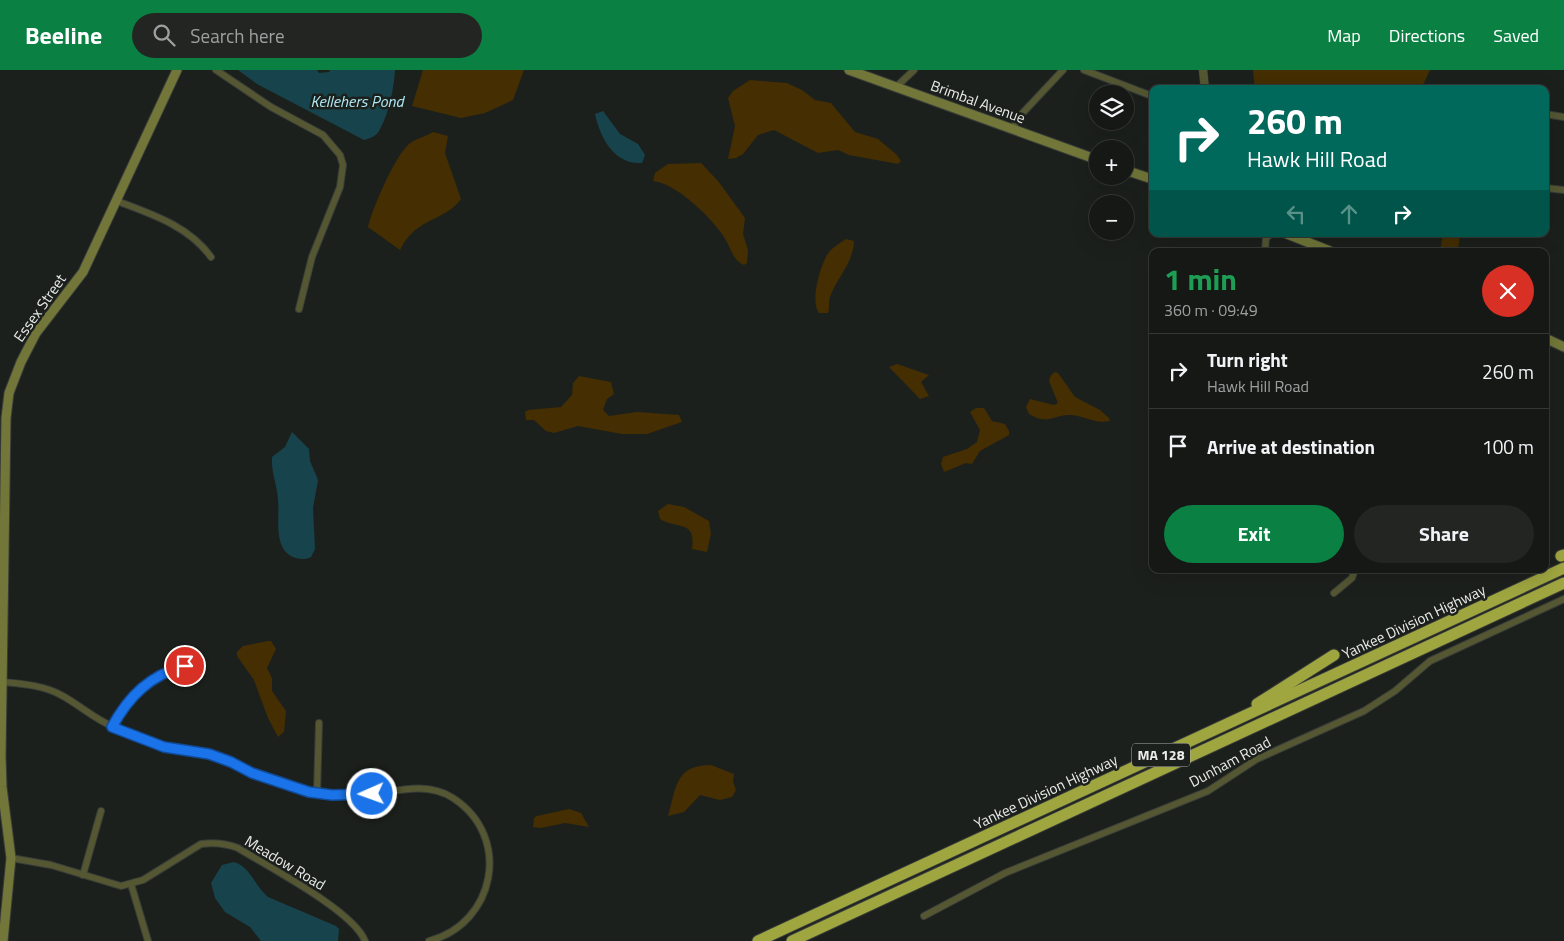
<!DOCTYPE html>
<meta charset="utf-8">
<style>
body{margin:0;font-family:"Titillium Web",sans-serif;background:#222522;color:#f1f3f6;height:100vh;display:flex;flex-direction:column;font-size:19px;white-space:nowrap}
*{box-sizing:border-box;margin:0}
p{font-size:16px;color:#9da0a0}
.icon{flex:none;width:28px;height:28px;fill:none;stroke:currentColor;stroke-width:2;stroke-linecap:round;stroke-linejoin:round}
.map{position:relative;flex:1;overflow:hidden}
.drawer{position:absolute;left:1149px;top:178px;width:400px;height:325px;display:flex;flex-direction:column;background:#151815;border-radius:10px;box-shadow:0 5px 20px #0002,0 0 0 1px #343734}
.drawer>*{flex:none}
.banner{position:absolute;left:1149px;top:15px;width:400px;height:152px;border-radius:10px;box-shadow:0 5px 20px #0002,0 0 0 1px #343734;background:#00695c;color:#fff;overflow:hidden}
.controls{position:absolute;left:1089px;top:15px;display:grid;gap:10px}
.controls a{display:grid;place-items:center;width:45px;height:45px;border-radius:50%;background:#151815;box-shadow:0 5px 20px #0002,0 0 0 1px #343734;font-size:25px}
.pin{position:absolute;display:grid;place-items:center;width:42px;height:42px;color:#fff;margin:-21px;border:2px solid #fff;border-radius:50%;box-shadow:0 1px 5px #0007}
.me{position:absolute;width:55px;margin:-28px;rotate:268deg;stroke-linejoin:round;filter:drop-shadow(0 0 4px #0008)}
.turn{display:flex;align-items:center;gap:18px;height:105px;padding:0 15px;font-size:22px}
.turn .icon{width:65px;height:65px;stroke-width:2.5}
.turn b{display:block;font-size:35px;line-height:42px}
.lanes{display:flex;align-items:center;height:48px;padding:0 15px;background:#0003;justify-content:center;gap:25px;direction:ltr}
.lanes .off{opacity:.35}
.round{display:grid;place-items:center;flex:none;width:52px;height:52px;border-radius:26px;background:#222522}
.head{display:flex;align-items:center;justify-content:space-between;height:85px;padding:0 15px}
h1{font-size:30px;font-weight:700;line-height:38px;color:#1e9e55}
.action{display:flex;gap:10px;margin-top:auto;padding:10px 15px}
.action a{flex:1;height:58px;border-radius:30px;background:#0b8043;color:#fff;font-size:20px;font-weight:700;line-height:58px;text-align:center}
.action a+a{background:#222522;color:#f1f3f6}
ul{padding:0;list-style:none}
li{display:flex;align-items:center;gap:15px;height:75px;padding:0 15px;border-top:1px solid #343734}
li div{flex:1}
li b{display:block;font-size:19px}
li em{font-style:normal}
header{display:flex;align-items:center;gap:30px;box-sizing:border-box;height:70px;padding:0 25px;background:#0b8043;color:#fff}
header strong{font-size:24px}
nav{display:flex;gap:28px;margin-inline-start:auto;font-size:18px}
.search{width:350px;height:45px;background:#222522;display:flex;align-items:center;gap:12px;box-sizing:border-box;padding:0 18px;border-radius:28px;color:#9da0a0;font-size:19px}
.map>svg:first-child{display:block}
</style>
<header>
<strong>Beeline</strong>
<div class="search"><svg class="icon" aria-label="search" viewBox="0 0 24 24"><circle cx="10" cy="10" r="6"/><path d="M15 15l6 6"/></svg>Search here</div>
<nav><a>Map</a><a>Directions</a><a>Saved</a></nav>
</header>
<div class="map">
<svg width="1564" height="871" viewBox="0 0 1564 871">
<rect width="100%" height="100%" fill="#1c201c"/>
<g fill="#442e02">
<polygon points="423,0 524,0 513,30 485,43 461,48 412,36"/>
<polygon points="1253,0 1430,0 1421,19 1255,19"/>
<polygon points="750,10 787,13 802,20 815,30 831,33 855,62 878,69 897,85 901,91 898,94 849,85 838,80 818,83 774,60 758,65 743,84 736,88 728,89 735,56 728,28 733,21"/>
<path d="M433,62L448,66L445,83L461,129C443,153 417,146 400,180L368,157C372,139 395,86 409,74C415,69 425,67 433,62Z"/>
<path d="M701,93L718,111L745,148L743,164L748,180L747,193L744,195C732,190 731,177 724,167C712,148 676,113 653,111L655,103L668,94Z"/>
<polygon points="1443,164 1460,165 1458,181 1440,181"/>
<path d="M846,169L854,171C853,194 837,207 830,227C828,232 830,238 828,243H819C810,232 820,197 827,185C831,178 840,173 846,169Z"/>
<polygon points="897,294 929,305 921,312 929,326 920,329 889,297"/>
<path d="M1055,302L1058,303L1075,327L1100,340L1110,349L1109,351C1095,354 1085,346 1071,345C1053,344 1049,356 1029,344L1026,337L1030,329L1054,335L1058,333L1049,311L1051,305Z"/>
<polygon points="579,306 611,312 614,324 607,329 603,340 609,346 637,342 679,345 682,352 647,364 622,364 578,356 554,363 546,361 534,350 526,350 525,342 528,340 561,337 572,325 573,313"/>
<polygon points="976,338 984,338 992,351 1005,354 1009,361 1009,365 980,381 972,394 966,393 944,402 941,394 943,387 967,379 977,372 980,360 970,342"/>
<path d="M668,434L684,437L709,451L711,464L707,482L692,479C696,449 678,460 660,449L658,441Z"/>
<polygon points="268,571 271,571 276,579 267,598 272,608 272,621 286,641 284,662 278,667 268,648 254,610 237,586 237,582 243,576"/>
<path d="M711,695L734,704L733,712L736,720L732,727L720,730L700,725L684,742L668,746C676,720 674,695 711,695Z"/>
<polygon points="569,739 581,743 589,757 565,753 541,758 533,757 534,748 537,746"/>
</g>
<g fill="#17444c">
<path d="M238,0H317L319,3L329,2L330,0H395C394,18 389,43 380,59C377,66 371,68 364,70L257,14Z"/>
<path d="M603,41L620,64L638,74L645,85L642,93C614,95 600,67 595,44Z"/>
<path d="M292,362L309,379L310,391L318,410L313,438L315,479L311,487C305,490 301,489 296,488C272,481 280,448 278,429C277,414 271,402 272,387L285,377Z"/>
<path d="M234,792C251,797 255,817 268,827L336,856L339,859L338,871H261L250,857L225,842L215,828L211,813L222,795Z"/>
</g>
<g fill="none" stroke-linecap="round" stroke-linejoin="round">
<g stroke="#393d39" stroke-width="8">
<g id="minor">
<polyline points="216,0 271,37 323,65 340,85 343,95 340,117 312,187 299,239"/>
<polyline points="1084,0 1152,26"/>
<polyline points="896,17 914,0"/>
<polyline points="1545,44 1564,47"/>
<polyline points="1013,59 1017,49 1063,0"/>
<polyline points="1545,118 1564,120"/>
<path d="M117,131C151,144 189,156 211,187"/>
<polyline points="1265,181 1266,168 1271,164"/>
<polyline points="1334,523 1352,508 1355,499"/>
<path d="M2,612C22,614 43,615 61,625C80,635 95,650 116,658C132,665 148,673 165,677C185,682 205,683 224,689C234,692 242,698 251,702C269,711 290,718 309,722C324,725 342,726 358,726C389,724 424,709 453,728C513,767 495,854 429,871"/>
<path d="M113,657C136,614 155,604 201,592"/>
<polyline points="317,723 319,653"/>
<path d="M11,788L51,795L121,816L143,810L201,774C215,772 225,773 238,778C267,796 354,841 365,871"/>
<polyline points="83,805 101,741"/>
<polyline points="131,814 148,871"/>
<polyline points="924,846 1005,803 1208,721 1257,689 1364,641 1395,621 1430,591 1564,529"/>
</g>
</g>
<g stroke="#393d39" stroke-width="9">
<polyline id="tertiary" points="1203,0 1205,19"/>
</g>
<g stroke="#393d39" stroke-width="11">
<g id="secondary">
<polyline points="849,0 1098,90"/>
<polyline points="1125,100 1152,109"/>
<polyline points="1287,164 1330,181"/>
<polyline points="1545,268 1564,277"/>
<polyline points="3,871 11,788 2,717 1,686 6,348 9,323 21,292 36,263 83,202 177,0"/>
</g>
</g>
<g stroke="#393d39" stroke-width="13">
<g id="motorway">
<polyline points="1561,486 1564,485"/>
<polyline points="1257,634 1334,585"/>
<polyline points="758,871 1564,498"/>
<polyline points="792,871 1564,513"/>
</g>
</g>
<use href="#minor" stroke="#545732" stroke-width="6"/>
<use href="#tertiary" stroke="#545732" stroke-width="8"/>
<use href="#secondary" stroke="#727739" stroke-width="9"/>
<use href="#motorway" stroke="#9fa53f" stroke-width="11"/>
</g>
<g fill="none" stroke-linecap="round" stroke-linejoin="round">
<g stroke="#114b97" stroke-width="12">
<path id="route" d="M185,596C150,605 129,626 112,657L164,677L209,684L231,692L252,703L309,722L332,725L372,724"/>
</g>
<use href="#route" stroke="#1a73e8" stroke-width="9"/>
</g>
<g text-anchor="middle" stroke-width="5" stroke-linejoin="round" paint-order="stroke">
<rect fill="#1c201c" stroke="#acafac" stroke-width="1" x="1132" y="673.5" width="58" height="23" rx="4"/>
<g font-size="14" font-weight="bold" fill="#e9ece9">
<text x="1161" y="690">MA 128</text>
</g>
<g font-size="15" fill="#e9ece9" stroke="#1c201c">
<text transform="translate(978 32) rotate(20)" y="5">Brimbal Avenue</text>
<text transform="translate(40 238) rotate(-55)" y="5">Essex Street</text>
<text transform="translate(1414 552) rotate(-25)" y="5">Yankee Division Highway</text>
<text transform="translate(1230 692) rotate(-28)" y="5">Dunham Road</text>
<text transform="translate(1046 722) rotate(-25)" y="5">Yankee Division Highway</text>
<text transform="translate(285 793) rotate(31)" y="5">Meadow Road</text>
</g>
<g font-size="16" font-style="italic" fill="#afeaf6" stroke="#1c201c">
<text x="357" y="37">Kellehers Pond</text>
</g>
</g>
</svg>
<div class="controls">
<a><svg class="icon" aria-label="layers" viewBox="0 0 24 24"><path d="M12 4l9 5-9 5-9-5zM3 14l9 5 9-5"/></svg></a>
<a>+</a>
<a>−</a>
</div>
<div class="pin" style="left:185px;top:596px;background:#d93025"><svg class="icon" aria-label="arrive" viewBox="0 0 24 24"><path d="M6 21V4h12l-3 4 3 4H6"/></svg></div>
<svg class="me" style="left:372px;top:724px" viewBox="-20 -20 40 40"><circle r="17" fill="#1a73e8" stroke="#fff" stroke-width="3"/><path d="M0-11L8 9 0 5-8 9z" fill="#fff"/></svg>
<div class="banner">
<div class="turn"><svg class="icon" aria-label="right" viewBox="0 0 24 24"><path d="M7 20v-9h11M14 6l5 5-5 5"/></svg><div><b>260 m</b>Hawk Hill Road</div></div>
<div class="lanes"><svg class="icon off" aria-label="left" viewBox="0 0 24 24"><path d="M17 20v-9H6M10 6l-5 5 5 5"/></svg><svg class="icon off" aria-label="ahead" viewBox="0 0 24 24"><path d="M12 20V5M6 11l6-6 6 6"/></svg><svg class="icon" aria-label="right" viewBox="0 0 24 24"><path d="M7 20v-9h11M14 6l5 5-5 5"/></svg></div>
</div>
<section class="drawer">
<div class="head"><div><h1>1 min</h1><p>360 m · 09:49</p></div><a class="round" style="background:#d93025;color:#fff"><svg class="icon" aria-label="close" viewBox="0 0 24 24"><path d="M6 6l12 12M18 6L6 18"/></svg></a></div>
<ul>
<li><svg class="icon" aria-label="right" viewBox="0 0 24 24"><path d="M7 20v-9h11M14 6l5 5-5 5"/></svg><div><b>Turn right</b><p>Hawk Hill Road</p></div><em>260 m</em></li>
<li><svg class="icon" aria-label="arrive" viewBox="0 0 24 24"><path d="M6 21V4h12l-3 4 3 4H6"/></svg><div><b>Arrive at destination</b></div><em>100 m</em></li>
</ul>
<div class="action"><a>Exit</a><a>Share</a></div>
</section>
</div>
